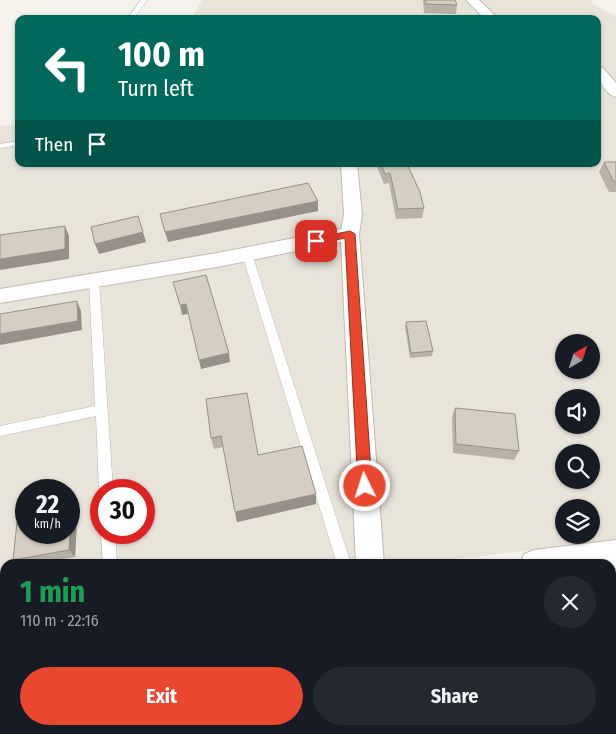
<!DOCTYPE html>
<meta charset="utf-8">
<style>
body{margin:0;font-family:"Fira Sans Condensed",sans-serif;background:#242831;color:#f1f3f6;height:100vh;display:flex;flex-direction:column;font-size:19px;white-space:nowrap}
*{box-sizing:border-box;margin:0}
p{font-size:16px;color:#9ea1a6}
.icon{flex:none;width:28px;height:28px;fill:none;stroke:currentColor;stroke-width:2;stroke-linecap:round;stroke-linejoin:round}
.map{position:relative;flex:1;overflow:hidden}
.sheet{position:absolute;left:0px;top:559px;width:616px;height:176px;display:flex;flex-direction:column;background:#171b24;border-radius:15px 15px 0 0;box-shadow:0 1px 4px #0004}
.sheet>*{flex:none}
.guide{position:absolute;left:15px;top:15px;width:586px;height:152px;border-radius:10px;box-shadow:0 1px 4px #0004;background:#00695c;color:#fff;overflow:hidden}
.needle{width:32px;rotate:39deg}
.controls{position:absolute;left:555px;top:334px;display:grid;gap:10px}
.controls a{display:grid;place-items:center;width:45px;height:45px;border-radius:50%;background:#171b24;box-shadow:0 1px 4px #0004;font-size:25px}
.speed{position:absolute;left:15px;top:479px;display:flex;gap:10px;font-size:25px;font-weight:700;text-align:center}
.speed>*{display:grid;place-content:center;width:65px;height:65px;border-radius:50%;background:#171b24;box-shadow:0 1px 4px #0004;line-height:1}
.speed small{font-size:12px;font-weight:400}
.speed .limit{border:8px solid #d22;background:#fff;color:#111}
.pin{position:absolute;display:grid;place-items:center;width:42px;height:42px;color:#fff;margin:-21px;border-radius:10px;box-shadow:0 2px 8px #0006}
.me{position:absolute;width:55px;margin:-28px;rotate:356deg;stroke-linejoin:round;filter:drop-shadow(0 0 4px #0008)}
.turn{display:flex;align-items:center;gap:18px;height:105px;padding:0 20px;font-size:22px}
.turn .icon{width:65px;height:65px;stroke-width:2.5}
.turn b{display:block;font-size:35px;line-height:42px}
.then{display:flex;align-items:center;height:48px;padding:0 20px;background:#0003;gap:10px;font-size:19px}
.round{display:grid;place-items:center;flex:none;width:52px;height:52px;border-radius:26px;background:#242831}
.headline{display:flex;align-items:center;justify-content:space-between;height:85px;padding:0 20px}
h1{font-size:30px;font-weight:700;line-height:38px;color:#1e9e55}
.cta{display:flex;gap:10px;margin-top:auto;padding:10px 20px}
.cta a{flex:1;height:58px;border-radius:30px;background:#ea482e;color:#fff;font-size:20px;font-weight:700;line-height:58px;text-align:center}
.cta a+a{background:#242831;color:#f1f3f6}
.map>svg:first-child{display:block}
</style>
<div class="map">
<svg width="616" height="734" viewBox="0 0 616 734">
<rect width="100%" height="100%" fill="#f5f2ec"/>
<path fill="#e8e4da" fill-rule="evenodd" d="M202,0H592L593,4L616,17V540L414,564H5V730H300L299,734H0V126L19,124V164H598V19H191ZM564,342H591V370H564ZM564,398H591V425H564ZM564,452H591V480H564ZM26,490H69V532H26ZM101,490H144V532H101ZM564,508H591V535H564Z"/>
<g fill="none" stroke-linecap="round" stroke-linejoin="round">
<g stroke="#c0baaf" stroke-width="1">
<g id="lane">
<polygon points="141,0 147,0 133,19 127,19"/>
<polygon points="19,141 19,145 0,148 0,144"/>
<polygon points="247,251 252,254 351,564 337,564 242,254"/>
<polygon points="94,276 99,280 113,490 101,490 101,494 99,490 96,416 0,436 0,426 95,406 89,280"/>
<polygon points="101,532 115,532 117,564 103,564"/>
</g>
</g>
<g stroke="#c0baaf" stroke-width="2">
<g id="street">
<polygon points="466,0 479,0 499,19 485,19"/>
<path d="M598,67L603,68L616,83V97C604,94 597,77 598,67Z"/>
<polygon points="341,164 357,164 362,215 359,234 384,564 356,564 341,242 217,267 0,303 0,289 217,253 341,229 344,215"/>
<polygon points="616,540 616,568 611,568 611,564 520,564 524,554 534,550"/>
<polygon points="5,633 5,663 0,664 0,634"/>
<polygon points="323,730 355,730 354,734 322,734"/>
</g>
</g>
<use href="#lane" fill="#fff" fill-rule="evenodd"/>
<use href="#street" fill="#fff" fill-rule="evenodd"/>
</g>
<g fill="#b8b1a7">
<polygon points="423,0 455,0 457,5 456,14 424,13"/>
<polygon points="604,162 616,162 616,192 609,192 599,172"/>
<polygon points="377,164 407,164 424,208 422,218 396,219 389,183 384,184 377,167"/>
<polygon points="406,322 433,351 432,356 410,358 405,327"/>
<polygon points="206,399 258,455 316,494 316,504 237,522 223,447 214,449 211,438"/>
<polygon points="455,408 519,451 514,460 453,453 452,417"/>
<polygon points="71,514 77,521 75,557 36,564 18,564 13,560"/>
</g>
<g fill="#969088">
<polygon points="318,201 318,211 168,242 165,232"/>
<polygon points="65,226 69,236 69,259 0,270 0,259"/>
<polygon points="143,232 146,242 99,254 95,244"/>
<polygon points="77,301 81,311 82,330 0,345 0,334"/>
<polygon points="186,304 188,314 182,315 180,305"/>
<polygon points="229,353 230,362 201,369 199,360"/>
<polygon points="316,494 316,504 237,522 235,512"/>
<polygon points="71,514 77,521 75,557 69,550"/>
</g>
<g fill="#d6cec2" stroke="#969088">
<polygon points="425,0 455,0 457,5 426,4"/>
<polygon points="604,162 616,162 616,182 614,182"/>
<polygon points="381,164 407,164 420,192 424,208 398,209 390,173 385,174"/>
<polygon points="308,183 318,201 165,232 160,214"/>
<polygon points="138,216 143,232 95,244 91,227"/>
<polygon points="65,226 65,249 0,259 0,235"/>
<polygon points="206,275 229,353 199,360 186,304 180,305 173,282"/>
<polygon points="77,301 78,321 0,334 0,314"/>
<polygon points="426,321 433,351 411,353 406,322"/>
<polygon points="247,393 258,455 302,446 316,494 235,512 221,436 211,438 206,399"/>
<polygon points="455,408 515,414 519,451 456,444"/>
<polygon points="69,514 71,514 69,550 13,560 17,522 26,521 26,532 69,532"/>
</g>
<polygon fill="#ea482e" stroke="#982f1e" points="350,231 355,234 372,486 370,491 365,492 360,491 358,486 345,238 316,244 311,241 316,238"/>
</svg>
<div class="controls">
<a><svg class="needle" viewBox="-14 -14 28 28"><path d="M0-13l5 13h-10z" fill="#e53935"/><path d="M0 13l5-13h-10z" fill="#9ea1a6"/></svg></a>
<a><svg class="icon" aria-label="sound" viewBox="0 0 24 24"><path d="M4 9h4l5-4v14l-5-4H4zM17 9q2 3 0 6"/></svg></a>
<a><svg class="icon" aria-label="search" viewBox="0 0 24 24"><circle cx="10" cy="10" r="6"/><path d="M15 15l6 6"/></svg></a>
<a><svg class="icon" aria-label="layers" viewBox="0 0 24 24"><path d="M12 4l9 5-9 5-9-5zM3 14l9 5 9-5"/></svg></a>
</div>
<div class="speed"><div>22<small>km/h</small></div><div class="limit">30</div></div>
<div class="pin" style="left:316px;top:241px;background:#d93025"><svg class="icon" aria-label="arrive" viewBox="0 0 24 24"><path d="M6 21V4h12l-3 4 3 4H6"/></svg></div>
<svg class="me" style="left:365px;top:486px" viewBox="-20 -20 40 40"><circle r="17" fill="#ea482e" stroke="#fff" stroke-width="3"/><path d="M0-11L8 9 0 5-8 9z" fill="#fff"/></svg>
<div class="guide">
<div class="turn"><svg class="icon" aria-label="left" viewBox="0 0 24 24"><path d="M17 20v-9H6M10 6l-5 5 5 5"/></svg><div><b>100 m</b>Turn left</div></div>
<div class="then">Then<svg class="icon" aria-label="arrive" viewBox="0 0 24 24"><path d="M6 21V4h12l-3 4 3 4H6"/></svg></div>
</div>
<section class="sheet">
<div class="headline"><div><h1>1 min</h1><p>110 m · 22:16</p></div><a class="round"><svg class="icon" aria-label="close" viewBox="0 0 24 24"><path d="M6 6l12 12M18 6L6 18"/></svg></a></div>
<div class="cta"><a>Exit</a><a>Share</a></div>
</section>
</div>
